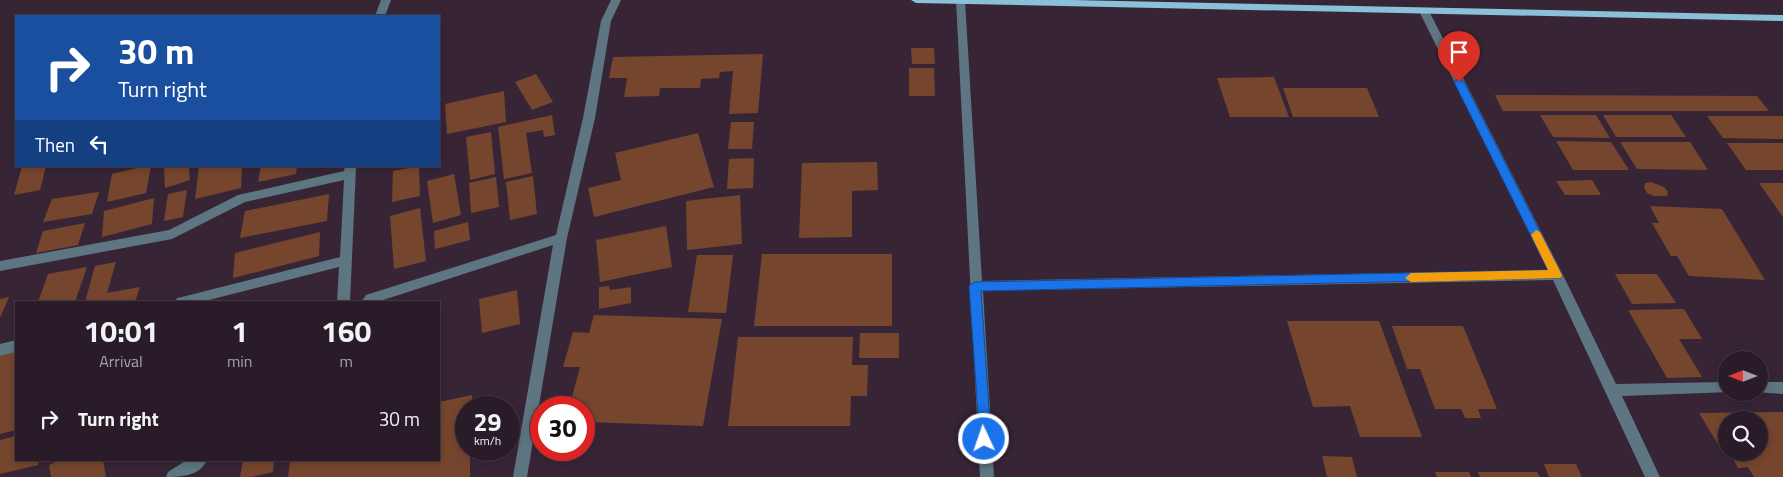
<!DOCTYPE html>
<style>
body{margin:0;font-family:"Titillium Web",sans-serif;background:#312530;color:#f1f3f6;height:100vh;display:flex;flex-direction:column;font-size:19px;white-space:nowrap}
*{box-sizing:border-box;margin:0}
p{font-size:16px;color:#a5a1a8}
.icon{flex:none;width:28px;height:28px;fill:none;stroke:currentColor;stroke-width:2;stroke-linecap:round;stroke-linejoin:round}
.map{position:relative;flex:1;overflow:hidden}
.sheet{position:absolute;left:15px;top:301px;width:425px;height:160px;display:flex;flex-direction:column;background:#291c28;border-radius:0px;box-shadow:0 2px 8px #0003,0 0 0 1px #453a45}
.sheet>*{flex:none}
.hud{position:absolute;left:15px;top:15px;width:425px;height:152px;border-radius:0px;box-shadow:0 2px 8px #0003,0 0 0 1px #453a45;background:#1a4fa0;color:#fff;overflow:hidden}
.needle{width:32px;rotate:270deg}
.fabs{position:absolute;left:1718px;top:351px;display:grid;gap:10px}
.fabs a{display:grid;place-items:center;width:50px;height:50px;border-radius:50%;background:#291c28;box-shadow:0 2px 8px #0003,0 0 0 1px #453a45;font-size:25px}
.speed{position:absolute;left:455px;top:396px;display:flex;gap:10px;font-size:25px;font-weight:700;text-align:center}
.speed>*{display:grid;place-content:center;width:65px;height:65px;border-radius:50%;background:#291c28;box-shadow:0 2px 8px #0003,0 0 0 1px #453a45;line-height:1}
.speed small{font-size:12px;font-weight:400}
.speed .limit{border:8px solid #d22;background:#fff;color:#111}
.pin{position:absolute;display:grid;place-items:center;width:42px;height:42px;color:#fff;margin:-51px -21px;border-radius:50% 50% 50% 0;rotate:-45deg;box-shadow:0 0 5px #0007}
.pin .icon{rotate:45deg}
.me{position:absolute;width:55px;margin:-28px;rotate:357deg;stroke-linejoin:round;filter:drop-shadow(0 0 4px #0008)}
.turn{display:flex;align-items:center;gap:18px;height:105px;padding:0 20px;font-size:22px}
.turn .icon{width:65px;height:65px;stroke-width:2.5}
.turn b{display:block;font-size:35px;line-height:42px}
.then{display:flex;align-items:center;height:48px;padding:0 20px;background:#0003;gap:10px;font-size:19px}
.eta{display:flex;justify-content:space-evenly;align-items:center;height:85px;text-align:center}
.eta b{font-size:30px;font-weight:700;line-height:35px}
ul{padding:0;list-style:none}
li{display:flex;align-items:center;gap:15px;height:65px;padding:0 20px}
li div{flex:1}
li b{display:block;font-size:19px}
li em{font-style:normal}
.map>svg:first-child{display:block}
</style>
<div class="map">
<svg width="1783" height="477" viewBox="0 0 1783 477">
<rect width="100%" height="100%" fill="#372536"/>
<g fill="#76452d" fill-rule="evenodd">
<polygon points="911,48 934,48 935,64 912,64"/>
<polygon points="763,54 758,113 729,114 733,71 720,72 719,78 701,79 700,88 660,88 659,96 624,97 627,78 609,78 613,57"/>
<polygon points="909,68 934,68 935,96 909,96"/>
<polygon points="536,74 553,102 532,110 515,82"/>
<polygon points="1274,77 1289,117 1230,117 1217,78"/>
<polygon points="1283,88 1367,88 1379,117 1293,117"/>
<polygon points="504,91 506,122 447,134 445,104"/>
<polygon points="1495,95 1757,96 1769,111 1503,111"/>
<polygon points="552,115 555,135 544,137 543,130 526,133 532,173 504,179 498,127"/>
<polygon points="1540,115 1596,115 1610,138 1553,137"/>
<polygon points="1603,115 1671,115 1686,137 1616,137"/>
<polygon points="1707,116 1783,116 1783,139 1723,138"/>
<polygon points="731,122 754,122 752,149 728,149"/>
<polygon points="491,132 495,174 470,180 466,137"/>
<polygon points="698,133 714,187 594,217 588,188 621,180 615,153"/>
<polygon points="1556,141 1611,142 1629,170 1573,170"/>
<polygon points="1620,142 1690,142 1708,170 1637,169"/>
<polygon points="1727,143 1783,143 1783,170 1746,170"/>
<polygon points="754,158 753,188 727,189 729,159"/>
<polygon points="877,162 878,190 852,191 852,237 799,238 802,163"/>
<polygon points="22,166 46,166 40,190 14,195"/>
<polygon points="145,166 151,166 146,193 107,202 112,174"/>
<polygon points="164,166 189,166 190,180 165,188"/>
<polygon points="199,166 242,166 241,188 195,199"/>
<polygon points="261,166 297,166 296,174 258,182"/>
<polygon points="419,166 420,196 392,202 393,171"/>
<polygon points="454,174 461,215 433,223 427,181"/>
<polygon points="533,176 537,214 510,220 506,182"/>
<polygon points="496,177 499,207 471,213 469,183"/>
<polygon points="1592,180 1601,195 1565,195 1556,181"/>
<polygon points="1651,182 1664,187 1668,192 1667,196 1654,196 1647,193 1644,187 1645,183"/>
<polygon points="1759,183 1783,183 1783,217"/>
<polygon points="187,190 183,217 164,221 168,194"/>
<polygon points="99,192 92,214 43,222 52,199"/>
<polygon points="329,194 327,221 240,238 245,211"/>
<polygon points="740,195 742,244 687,250 686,201"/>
<polygon points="154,198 152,224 102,237 104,211"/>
<polygon points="1650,206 1722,209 1765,280 1689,276 1677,256 1671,256 1652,223 1659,223"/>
<polygon points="420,208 426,261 394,269 390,216"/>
<polygon points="468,222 470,240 435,249 434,231"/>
<polygon points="85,223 78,245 36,253 43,231"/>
<polygon points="666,226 672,267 600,282 596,240"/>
<polygon points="320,232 319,256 233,278 235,253"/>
<polygon points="762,254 892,254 892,326 754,326"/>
<polygon points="697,255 733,255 726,313 688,312"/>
<polygon points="116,262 107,293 140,287 135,302 85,302 95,266"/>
<polygon points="87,267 75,302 38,302 48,274"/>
<polygon points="1615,274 1657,274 1676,303 1632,304"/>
<polygon points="609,286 610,290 631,287 631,303 599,309 599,287"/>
<polygon points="517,290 520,324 482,333 479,299"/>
<polygon points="9,297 0,318 0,299"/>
<polygon points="441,300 441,338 439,338 439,302 433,302"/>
<polygon points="1684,309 1702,339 1679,339 1702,377 1667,378 1628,310"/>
<polygon points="594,315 722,319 703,426 584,422 584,408 569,408 580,367 563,367 573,332 589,333"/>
<polygon points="1287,321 1379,321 1422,437 1360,437 1350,406 1313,407"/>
<polygon points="1392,326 1463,326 1497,409 1478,409 1481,418 1465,418 1461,409 1435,409 1420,369 1407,369"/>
<polygon points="860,333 899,333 899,358 859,358"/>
<polygon points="738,337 853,337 852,365 868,365 867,396 851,396 850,426 728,426"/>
<polygon points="16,352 16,430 0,434 0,356"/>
<polygon points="472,395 472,408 466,408 466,450 470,450 470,477 288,477 290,460 439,460 439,402"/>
<path d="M1783,412V477H1754L1748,467L1738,468L1731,454H1724L1699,413ZM1726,420H1759V452H1726Z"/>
<polygon points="16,436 16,460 39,460 38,465 0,474 0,440"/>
<polygon points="1322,456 1352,457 1357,477 1327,477"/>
<polygon points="60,460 103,460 106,477 51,477 49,465"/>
<polygon points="243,460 274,460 273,472 252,477 240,477"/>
<polygon points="1544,464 1576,464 1582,477 1549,477"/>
<polygon points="1435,472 1469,472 1471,477 1437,477"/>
<polygon points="1478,472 1537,472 1540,477 1480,477"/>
</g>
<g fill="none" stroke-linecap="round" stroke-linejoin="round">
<g fill="#5d7682" fill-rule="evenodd">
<polygon points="381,0 391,0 385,16 375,16"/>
<polygon points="611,0 621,0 611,21 595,118 567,238 527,477 513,477 553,245 377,302 361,302 366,295 556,235 583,118 601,21"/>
<polygon points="956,0 965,1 982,281 1548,270 1419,11 1424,8 1429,11 1563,275 1616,384 1726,382 1726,392 1731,392 1622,396 1660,477 1645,477 1553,280 983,291 994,477 980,477"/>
<polygon points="345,166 355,166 356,168 350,302 337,302 339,267 201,302 175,302 177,298 182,297 340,257 344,180 245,202 172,239 0,271 0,261 169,230 238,195 344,171"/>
<polygon points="16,340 16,352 0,356 0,344"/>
<polygon points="1759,382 1783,382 1783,394 1754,392 1759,392"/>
<path d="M187,460H207C200,476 181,477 166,477L168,472Z"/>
</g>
<polygon fill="#8bc1d8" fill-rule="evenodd" points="911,0 1072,0 1783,15 1783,21 916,3"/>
</g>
<polygon fill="#1a73e8" stroke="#114b97" points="1459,78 1464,82 1562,275 1561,278 981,291 991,439 989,443 984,445 980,443 969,286 975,282 1548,270 1454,82"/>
<polygon fill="#f59e0b" points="1536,230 1540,232 1562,275 1561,278 1411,282 1405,278 1411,273 1548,270 1531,235"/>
</svg>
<div class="fabs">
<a><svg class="needle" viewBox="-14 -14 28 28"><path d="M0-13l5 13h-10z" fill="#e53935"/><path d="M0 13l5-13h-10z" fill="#a5a1a8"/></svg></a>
<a><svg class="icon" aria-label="search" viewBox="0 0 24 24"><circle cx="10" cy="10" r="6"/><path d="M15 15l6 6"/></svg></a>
</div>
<div class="speed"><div>29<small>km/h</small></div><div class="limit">30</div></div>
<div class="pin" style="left:1459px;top:82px;background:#d93025"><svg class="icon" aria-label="arrive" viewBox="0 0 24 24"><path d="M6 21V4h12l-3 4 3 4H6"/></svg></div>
<svg class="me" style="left:984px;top:439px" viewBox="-20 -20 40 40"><circle r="17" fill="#1a73e8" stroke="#fff" stroke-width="3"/><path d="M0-11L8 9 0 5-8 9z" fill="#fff"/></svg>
<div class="hud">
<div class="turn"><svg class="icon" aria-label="right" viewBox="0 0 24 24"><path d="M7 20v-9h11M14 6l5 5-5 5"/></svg><div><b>30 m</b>Turn right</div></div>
<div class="then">Then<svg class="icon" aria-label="left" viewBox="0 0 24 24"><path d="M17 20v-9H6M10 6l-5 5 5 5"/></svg></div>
</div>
<section class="sheet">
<div class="eta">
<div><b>10:01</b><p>Arrival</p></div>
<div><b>1</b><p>min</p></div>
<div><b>160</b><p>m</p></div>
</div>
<ul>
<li><svg class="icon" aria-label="right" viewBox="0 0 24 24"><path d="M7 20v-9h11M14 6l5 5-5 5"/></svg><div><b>Turn right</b></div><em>30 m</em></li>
</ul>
</section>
</div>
